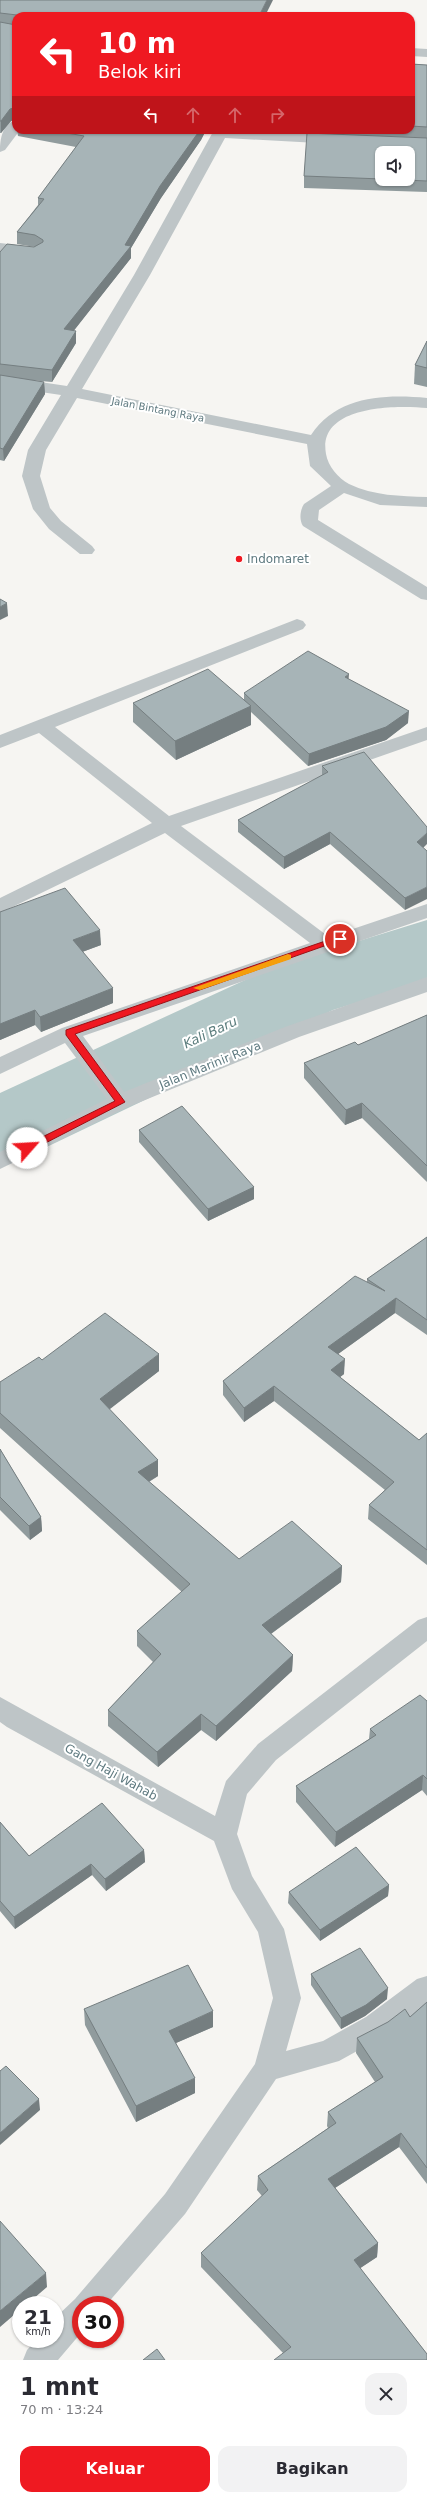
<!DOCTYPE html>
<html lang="id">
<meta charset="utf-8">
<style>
body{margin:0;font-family:"DejaVu Sans",sans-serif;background:#f2f2f3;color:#2b2b33;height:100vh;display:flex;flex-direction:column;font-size:15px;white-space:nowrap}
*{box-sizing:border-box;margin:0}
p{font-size:13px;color:#7c7c81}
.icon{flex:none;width:22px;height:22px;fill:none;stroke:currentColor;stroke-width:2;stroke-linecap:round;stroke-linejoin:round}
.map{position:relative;height:2360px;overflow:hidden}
.sheet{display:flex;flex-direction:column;background:#fff;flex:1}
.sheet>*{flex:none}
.banner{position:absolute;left:12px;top:12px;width:403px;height:122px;border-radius:12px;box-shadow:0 1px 3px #0004;background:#ef1921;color:#fff;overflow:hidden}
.tools{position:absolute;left:375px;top:146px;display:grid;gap:8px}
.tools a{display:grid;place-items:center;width:40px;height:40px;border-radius:8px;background:#fff;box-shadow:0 1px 3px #0004;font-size:20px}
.speed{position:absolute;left:12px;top:2296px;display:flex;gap:8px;font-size:20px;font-weight:700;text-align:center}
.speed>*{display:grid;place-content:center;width:52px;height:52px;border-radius:50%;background:#fff;box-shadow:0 1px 3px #0004;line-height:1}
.speed small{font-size:10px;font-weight:400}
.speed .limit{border:6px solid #d22;background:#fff;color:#111}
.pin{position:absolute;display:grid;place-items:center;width:34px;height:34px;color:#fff;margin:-17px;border:2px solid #fff;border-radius:50%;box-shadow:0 1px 4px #0007}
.me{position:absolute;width:44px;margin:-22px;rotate:64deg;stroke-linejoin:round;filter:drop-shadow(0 0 3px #0008)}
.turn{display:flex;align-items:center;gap:14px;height:84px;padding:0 20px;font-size:18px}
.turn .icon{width:52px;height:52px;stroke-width:2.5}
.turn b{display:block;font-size:28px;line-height:34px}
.lanes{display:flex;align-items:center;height:38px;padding:0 20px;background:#0003;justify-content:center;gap:20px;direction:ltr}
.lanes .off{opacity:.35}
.round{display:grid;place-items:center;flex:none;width:42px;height:42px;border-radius:12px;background:#f2f2f3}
.headline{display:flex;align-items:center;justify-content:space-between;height:68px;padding:0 20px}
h1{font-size:24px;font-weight:700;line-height:30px}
.primary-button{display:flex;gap:8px;margin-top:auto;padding:8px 20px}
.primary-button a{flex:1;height:46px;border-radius:12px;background:#ef1921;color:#fff;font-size:16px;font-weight:700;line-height:46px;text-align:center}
.primary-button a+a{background:#f2f2f3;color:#2b2b33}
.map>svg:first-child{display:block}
</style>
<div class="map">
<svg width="427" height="2360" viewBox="0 0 427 2360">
<rect width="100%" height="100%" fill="#f6f5f2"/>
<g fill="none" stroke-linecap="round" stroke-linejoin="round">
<polygon fill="#b4c8c8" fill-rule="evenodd" points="427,920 427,981 333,1010 32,1154 0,1164 0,1093 271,968"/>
<g fill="#bec5c7" fill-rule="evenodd">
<polygon points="411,48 427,49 427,57 411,56"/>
<path d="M16,120V130H20L5,150L0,152C0,139 2,124 16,120Z"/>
<path d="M214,130L336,134L344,139L336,144L225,138L150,275L82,389L311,435C337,396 384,394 427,398V408C396,405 317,405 326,454C328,466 338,478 349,484C374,496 400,496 427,497V507L380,505L344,493L319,510L318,520L427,587V600L421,599L303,526C299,520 300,510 304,504L331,486L310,466L307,444L77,398L46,450L40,476L50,508L61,521L92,546L95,550L92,554H80L49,529L33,509L22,476L28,450L61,395L0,386V376L67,386L134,275Z"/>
<polygon points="0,243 33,247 41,252 33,257 0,253"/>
<polygon points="297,619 303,621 306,625 303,629 55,727 169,816 427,727 427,740 181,826 329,937 427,904 427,918 83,1036 124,1092 285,1027 427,977 427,992 299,1037 128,1107 0,1169 0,1152 107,1099 65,1043 0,1074 0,1057 62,1028 310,943 165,833 0,913 0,898 152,823 39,733 0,748 0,735"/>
<polygon points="427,1617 427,1641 276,1760 247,1794 237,1834 252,1876 284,1929 301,1998 286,2051 323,2041 366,2017 417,1979 427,1976 427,2004 386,2035 339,2061 276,2079 185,2214 106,2305 81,2305 81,2333 58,2360 23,2360 27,2350 37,2339 55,2339 55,2318 75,2299 165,2194 255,2064 273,1998 258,1932 232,1889 214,1841 7,1727 0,1722 0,1697 215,1816 226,1781 258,1744 418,1620"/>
</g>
</g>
<g fill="#909b9d">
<polygon points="0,0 265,16 16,16 16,119 11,121 1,133 0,133"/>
<polygon points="411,64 427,65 427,192 304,188 304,176 308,130 411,130"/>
<polygon points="17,130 206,130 201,140 161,198 131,248 131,258 73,331 76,343 52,382 29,380 44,382 45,394 4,461 0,460 0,252 35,247 17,244 17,232 38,205 38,198 76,147 18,136"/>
<polygon points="427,341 427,387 414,384 415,365"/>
<polygon points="349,679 408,723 386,740 308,766 251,712 251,725 176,760 133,722 133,703 244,700 244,693"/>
<polygon points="322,766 423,848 405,910 330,844 284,869 238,832 238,820 322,776"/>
<polygon points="0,912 101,945 82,952 113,1003 41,1032 35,1025 0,1040"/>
<polygon points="427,1015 427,1182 362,1118 345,1125 304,1078 304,1063 358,1045"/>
<polygon points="139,1130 254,1187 254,1199 208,1221 139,1142"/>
<polygon points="427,1237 427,1335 395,1313 338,1354 344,1374 340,1377 419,1440 427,1433 427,1565 368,1519 369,1505 385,1490 274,1401 244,1422 223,1395 223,1381 367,1282 367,1279"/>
<polygon points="42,1360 159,1371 109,1409 158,1460 158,1476 149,1482 239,1559 342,1566 341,1582 271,1634 293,1655 292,1671 216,1741 201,1730 158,1767 108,1726 108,1710 153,1662 137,1646 137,1631 182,1592 0,1428 0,1382"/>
<polygon points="0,1449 41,1517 42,1531 30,1540 0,1510"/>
<polygon points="427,1701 427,1796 422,1790 335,1847 296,1802 296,1786 369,1739 370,1729"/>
<polygon points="0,1822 29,1856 144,1850 145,1862 106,1891 92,1875 15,1929 0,1911"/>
<polygon points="389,1885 388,1896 320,1941 288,1903 289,1892"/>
<polygon points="311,1974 387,1999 365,2016 341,2029 311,1985"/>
<polygon points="427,2002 427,2184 399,2147 335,2188 378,2243 377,2257 360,2268 427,2354 283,2353 201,2267 201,2253 262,2196 257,2190 258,2176 328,2128 327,2126 328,2112 375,2082 356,2053 357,2038 410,2017"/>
<polygon points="84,2009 213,2027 176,2043 195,2093 136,2122 85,2025"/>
</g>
<g fill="#757e80">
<polygon points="267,0 273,0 265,16 259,16"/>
<polygon points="16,107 16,119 11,121 1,133 1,121 10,109"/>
<polygon points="200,130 206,130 201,140 161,198 131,248 131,258 65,342 64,329 160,186"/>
<polygon points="76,331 76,343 52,382 52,370"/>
<polygon points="44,382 45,394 4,461 3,449"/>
<polygon points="7,603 8,616 0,620 0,607"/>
<polygon points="349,674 348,686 345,677"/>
<polygon points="251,706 251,725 176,760 175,741"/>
<polygon points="409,711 408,723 386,740 308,766 309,754"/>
<polygon points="330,832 330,844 284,869 284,857"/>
<polygon points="427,833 427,844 416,855 417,842"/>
<polygon points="427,887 427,899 405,910 405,898"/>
<polygon points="100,930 101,945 74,955 73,940"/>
<polygon points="113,988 113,1003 41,1032 40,1017"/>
<polygon points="35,1010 35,1025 0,1040 0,1024"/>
<polygon points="362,1103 362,1118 345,1125 346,1110"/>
<polygon points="254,1187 254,1199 208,1221 208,1209"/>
<polygon points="396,1298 395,1313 327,1362 328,1347"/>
<polygon points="159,1354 159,1371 101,1416 100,1399"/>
<polygon points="345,1359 344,1374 330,1385 331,1370"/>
<polygon points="274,1386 274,1401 244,1422 244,1408"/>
<polygon points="158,1460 158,1476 138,1488 138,1472"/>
<polygon points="41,1517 42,1531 30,1540 29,1526"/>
<polygon points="342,1566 341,1582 261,1641 262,1625"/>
<polygon points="293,1655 292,1671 216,1741 216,1726"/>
<polygon points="201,1714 201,1730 158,1767 157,1752"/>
<polygon points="423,1775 422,1790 335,1847 336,1832"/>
<polygon points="144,1850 145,1862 106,1891 105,1879"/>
<polygon points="91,1864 92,1875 15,1929 14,1917"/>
<polygon points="389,1885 388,1896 320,1941 320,1930"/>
<polygon points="388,1988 387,1999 365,2016 341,2029 341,2018"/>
<polygon points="213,2011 213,2027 169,2046 169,2031"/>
<polygon points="195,2078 195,2093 136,2122 136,2106"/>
<polygon points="39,2099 40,2110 0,2145 0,2133"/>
<polygon points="401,2133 399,2147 327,2193 328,2179"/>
<polygon points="378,2243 377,2257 353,2273 354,2260"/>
<polygon points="46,2273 47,2287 26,2305 21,2305 21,2309 0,2327 0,2311"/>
</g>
<g fill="#a7b4b7" stroke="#757e80">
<polygon points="0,0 267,0 259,16 17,16 17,15 0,13"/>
<polygon points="0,22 16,25 16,107 10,109 1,121 0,121"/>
<polygon points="411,64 427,65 427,127 411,126"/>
<polygon points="50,130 200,130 160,186 125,245 131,246 64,329 76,331 52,370 0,364 0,252 7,244 34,247 43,242 43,240 35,235 17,232 44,199 38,198 84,136"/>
<polygon points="307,133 427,138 427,181 382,179 408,179 408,153 382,153 382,179 304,176"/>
<polygon points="427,341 427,368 415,365"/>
<polygon points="0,375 44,382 3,449 0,448"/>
<polygon points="0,599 7,603 0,607"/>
<polygon points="308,651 349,674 345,677 409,711 386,727 309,754 244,693"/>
<polygon points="208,669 251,706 175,741 133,703"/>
<polygon points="364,752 427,827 427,833 417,842 427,851 427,887 405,898 330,832 284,857 238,820 328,772 322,766"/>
<polygon points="65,888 100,930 73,940 113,988 40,1017 35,1010 0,1024 0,912"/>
<polygon points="427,1015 427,1166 362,1103 346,1110 304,1063 355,1042 358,1045"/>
<polygon points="182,1106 254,1187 208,1209 139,1130"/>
<polygon points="427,1237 427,1320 396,1298 328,1347 345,1359 331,1370 419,1440 427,1433 427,1550 369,1505 394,1482 274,1386 244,1408 223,1381 355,1276 385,1291 367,1279"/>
<polygon points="105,1313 159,1354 100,1399 158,1460 138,1472 239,1559 292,1521 342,1566 262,1625 293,1655 216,1726 201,1714 157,1752 108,1710 161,1654 137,1631 190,1584 0,1413 0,1382 39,1357 42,1360"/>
<polygon points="0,1449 41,1517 29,1526 0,1497"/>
<polygon points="420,1695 427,1701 427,1779 423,1775 336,1832 296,1786 376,1735 370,1729"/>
<polygon points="102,1803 144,1850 105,1879 91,1864 14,1917 0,1901 0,1822 29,1856"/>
<polygon points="356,1847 389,1885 320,1930 289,1892"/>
<polygon points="360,1948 388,1988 366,2005 341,2018 311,1974"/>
<polygon points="188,1965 213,2011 169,2031 195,2078 136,2106 84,2009"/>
<polygon points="427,2002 427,2168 401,2133 328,2179 378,2243 354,2260 427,2354 427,2360 274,2360 291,2347 201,2253 268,2190 258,2176 336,2123 328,2112 383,2077 357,2038 388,2022 405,2009 410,2017"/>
<polygon points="6,2066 39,2099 0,2133 0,2071"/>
<polygon points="0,2221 46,2273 0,2311"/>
<polygon points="157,2349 165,2360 143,2360"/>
</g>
<polygon fill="#ef1921" stroke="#9b1015" points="337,937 344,939 75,1034 125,1102 30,1151 24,1151 24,1146 115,1101 66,1035 66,1030"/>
<polygon fill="#f59e0b" points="288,954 291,955 291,959 200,990 193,988"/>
<circle fill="#ef1921" stroke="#fff" stroke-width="1.5" cx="239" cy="559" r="4"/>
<g text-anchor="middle" stroke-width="4" stroke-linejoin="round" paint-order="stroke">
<g font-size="10" fill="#5f7a80" stroke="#fff">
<text transform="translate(158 409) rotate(11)" y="4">Jalan Bintang Raya</text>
</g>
<g font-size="12" fill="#5f7a80" stroke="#fff" text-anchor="start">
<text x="247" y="563">Indomaret</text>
</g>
<g font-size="12" fill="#5f7a80" stroke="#fff">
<text transform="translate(210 1065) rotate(-22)" y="4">Jalan Marinir Raya</text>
<text transform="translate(111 1772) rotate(29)" y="4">Gang Haji Wahab</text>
</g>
<g font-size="13" font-style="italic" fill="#5a7c7c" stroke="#fff">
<text transform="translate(210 1032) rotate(-25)" y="5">Kali Baru</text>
</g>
</g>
</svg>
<div class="tools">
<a><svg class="icon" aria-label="sound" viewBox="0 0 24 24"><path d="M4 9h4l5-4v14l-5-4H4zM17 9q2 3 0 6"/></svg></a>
</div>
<div class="speed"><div>21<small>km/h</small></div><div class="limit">30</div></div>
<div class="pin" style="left:340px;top:939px;background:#d93025"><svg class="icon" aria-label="arrive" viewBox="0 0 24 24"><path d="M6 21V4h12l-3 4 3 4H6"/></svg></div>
<svg class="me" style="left:27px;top:1148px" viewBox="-20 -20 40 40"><circle r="19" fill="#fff"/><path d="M0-13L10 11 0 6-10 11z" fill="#ef1921"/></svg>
<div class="banner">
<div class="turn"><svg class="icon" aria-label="left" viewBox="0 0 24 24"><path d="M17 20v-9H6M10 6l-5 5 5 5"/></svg><div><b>10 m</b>Belok kiri</div></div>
<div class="lanes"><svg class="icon" aria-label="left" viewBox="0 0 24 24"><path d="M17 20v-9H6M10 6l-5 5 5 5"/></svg><svg class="icon off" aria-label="ahead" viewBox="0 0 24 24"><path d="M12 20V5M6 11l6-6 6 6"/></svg><svg class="icon off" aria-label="ahead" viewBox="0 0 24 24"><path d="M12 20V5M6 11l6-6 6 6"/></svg><svg class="icon off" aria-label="right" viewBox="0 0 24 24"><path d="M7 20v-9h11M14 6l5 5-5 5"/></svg></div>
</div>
</div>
<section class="sheet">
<div class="headline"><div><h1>1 mnt</h1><p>70 m · 13:24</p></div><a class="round"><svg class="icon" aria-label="close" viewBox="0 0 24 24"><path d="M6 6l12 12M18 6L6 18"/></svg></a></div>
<div class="primary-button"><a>Keluar</a><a>Bagikan</a></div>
</section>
